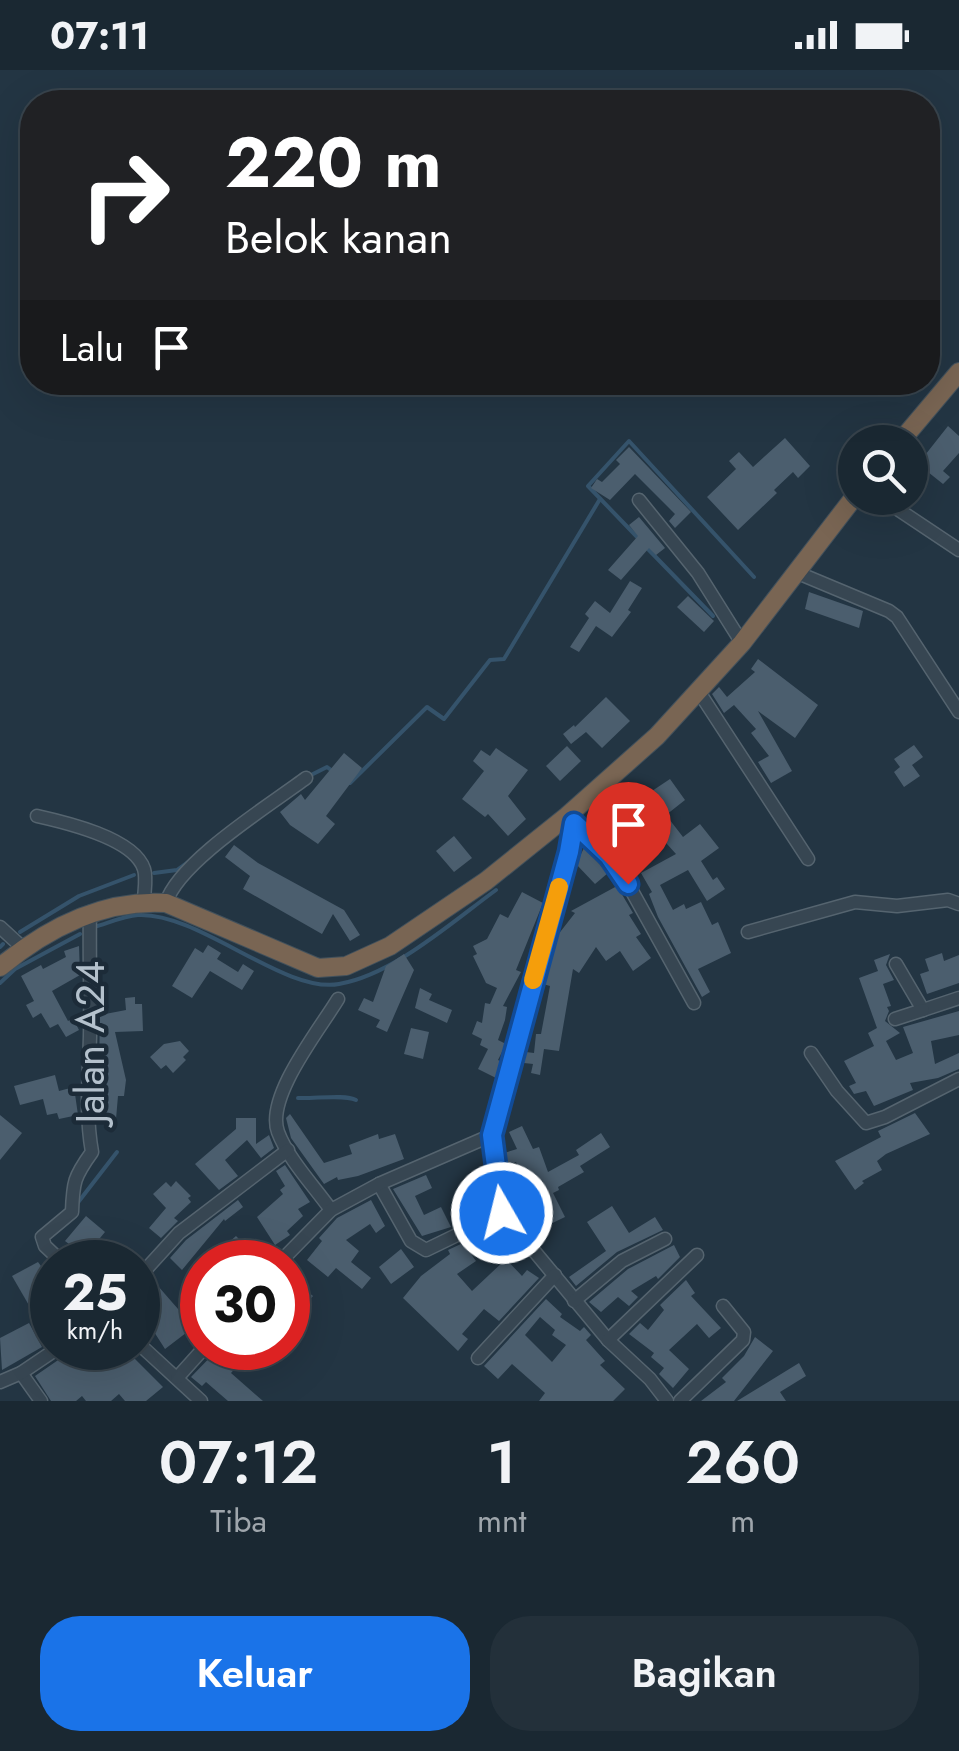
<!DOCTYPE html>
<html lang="id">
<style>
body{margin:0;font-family:Jost,sans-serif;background:#23303a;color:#f1f3f6;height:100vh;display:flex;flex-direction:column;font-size:38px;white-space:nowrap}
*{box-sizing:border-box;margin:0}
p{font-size:32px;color:#9fa6ac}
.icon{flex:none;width:55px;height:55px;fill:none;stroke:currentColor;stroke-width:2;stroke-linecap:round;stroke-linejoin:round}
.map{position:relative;height:1331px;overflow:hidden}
.sheet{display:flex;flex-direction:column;background:#1a2832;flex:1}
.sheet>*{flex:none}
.guide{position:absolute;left:20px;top:20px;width:920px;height:305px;border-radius:40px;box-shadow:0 10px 40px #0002,0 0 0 2px #38444d;background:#202124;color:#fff;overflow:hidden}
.controls{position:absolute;left:838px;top:355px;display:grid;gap:20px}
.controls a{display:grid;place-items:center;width:90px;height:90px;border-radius:50%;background:#1a2832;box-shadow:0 10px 40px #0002,0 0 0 2px #38444d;font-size:50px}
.speed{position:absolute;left:30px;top:1170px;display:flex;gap:20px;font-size:50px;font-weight:700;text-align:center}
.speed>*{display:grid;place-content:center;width:130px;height:130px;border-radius:50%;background:#1a2832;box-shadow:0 10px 40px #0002,0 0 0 2px #38444d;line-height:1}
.speed small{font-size:25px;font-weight:400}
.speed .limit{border:15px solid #d22;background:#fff;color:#111}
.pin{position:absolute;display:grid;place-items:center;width:85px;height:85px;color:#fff;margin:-102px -42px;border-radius:50% 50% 50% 0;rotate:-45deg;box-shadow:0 0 10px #0007}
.pin .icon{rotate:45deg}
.me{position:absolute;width:110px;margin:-55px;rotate:352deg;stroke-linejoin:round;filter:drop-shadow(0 0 8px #0008)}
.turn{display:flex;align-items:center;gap:35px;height:210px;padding:0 40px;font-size:45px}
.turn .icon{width:130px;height:130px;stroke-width:2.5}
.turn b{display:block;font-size:70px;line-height:85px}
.then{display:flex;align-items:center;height:95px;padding:0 40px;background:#0003;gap:20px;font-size:38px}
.eta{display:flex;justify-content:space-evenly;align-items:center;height:170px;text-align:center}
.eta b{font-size:60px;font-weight:600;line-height:70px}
.action{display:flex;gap:20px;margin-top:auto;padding:20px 40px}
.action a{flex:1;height:115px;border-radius:40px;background:#1a73e8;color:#fff;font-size:40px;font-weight:600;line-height:115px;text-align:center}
.action a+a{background:#23303a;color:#f1f3f6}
.status{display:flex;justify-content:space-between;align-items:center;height:70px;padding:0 50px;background:#1a2832;direction:ltr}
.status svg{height:28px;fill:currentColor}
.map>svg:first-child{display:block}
</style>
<div class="status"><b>07:11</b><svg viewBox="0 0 49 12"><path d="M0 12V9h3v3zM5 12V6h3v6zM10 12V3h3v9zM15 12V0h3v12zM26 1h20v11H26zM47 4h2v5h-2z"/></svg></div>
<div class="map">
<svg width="959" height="1331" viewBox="0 0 959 1331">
<rect width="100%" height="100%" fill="#233543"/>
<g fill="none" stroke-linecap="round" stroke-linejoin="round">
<g stroke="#35536b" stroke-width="4">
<polyline points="640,470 588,416 629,371 754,507"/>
<polyline points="646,477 713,546"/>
<polyline points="309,706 327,697 331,700"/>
<polyline points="350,713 427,637 444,649 490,590 504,589 600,429"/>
<polyline points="154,803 177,800 188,792"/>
<path d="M94,857C108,853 124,846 138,845C199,842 284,924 339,914C393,905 452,852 496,820"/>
<polyline points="20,862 79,826 134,805"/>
<polyline points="0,877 3,874"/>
<polyline points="0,913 15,899 80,864"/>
<path d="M298,1028C314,1029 345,1024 356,1030"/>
<polyline points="76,1135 117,1082"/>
</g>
</g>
<g fill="#4b5e6e" fill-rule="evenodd">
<polygon points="948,356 959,366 959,383 943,401 950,407 943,414 918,394"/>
<polygon points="785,368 810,396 798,408 793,402 774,420 777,423 738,460 707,427 736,399 729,391 739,382 753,397"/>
<polygon points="629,377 691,442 675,458 669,451 675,444 635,404 610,430 591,418 597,409 602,412 620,394 616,390"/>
<polygon points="639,447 665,478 656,485 649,478 621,510 608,500 638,466 629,455"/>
<polygon points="630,511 642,518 628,540 631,542 612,567 596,556 579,582 570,577 589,548 585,544 595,531 610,543"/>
<polygon points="809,522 863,541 859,558 805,539"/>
<polygon points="688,526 714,551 704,562 677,537"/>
<polygon points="758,589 818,635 795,668 758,641 792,701 771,713 758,692 769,686 751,663 756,659 734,635 724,643 712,624 719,617 727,627 755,602 751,599"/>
<polygon points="606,627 630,651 602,678 586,662 571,674 563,664 574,655 575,657"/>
<polygon points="914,675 923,687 912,695 920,706 904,717 894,702 900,697 894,689"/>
<polygon points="567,676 581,691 560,711 546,696"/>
<polygon points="496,678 528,700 508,726 526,749 508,766 488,744 485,747 462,729 484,701 473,691 481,680 490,686"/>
<polygon points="344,683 362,698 326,746 335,754 318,774 290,755 280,742 301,724 305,730"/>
<polygon points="670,709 685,730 666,745 683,767 700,754 719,778 701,791 713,810 717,807 725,819 707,831 688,800 660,815 673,840 684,834 686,839 701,832 712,855 718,852 731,883 698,899 710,922 702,927 658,847 649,824 652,822 641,803 676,784 649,754 632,767 641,779 629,788 615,769 611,775 590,756 599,745 617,760 641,743 634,733"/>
<polygon points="454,766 472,788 454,802 436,781"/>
<polygon points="234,775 258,793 344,840 360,865 350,871 333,844 322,864 243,819 250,806 225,787"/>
<polygon points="584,778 608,803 595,814 576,794"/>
<polygon points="617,816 633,843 629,845 641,864 636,867 651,888 633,901 620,881 606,891 596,877 579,903 573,899 559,981 544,979 540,1005 531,1003 533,994 524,993 526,982 534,983 536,964 541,964 550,916 543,914 557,866 575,843 571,841"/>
<polygon points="522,822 543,833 516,900 521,902 503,936 507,937 505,950 498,970 506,974 498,990 502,992 496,1008 478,999 488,979 480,975 482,969 472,964 477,951 482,953 485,933 490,934 497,918 486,913 473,886 477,884 473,876 487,869 500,844 508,848"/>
<polygon points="208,875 221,883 217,889 238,902 243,894 254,901 242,920 210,901 192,928 172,916 195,878 203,883"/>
<polygon points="79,876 80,905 52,921 68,951 73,948 79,960 66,967 58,954 50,958 41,943 33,948 26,935 34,931 21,906 41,895 43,899 66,887 64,881"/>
<polygon points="942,883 944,891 959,885 959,913 927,924 920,904 929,901 925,889"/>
<polygon points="404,884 414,900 387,962 376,957 380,950 358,940 364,928 373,932 386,896"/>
<polygon points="890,884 886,895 894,910 883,914 891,936 887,937 889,941 885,951 900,963 886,971 896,990 913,983 903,957 959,941 959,965 931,971 935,994 959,983 959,999 938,1008 910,1013 913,1020 874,1036 866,1021 854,1024 849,1016 856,1013 844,991 874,976 868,963 877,958 859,908 878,901 874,890"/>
<polygon points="420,918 432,924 429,930 452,940 447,953 415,938"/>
<polygon points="135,927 135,934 142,934 143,961 115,962 126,1010 124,1026 118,1026 116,1049 98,1048 100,945 126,940 125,928"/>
<polygon points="411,958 429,962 423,989 404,984"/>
<polygon points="180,971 189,981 183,987 186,990 173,1003 166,995 161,999 150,987 164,974"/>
<polygon points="55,1005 59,1021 74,1017 78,1045 59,1049 57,1043 47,1045 43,1029 20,1035 14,1016"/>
<polygon points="915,1043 930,1064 886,1084 877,1091 882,1100 862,1111 864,1113 855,1120 835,1091 881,1067 878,1061"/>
<polygon points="290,1044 324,1093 352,1084 349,1075 378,1064 379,1069 395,1064 404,1089 358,1106 338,1110 337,1107 324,1114 291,1068 286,1048"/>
<polygon points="0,1045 22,1063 0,1090"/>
<polygon points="236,1048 256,1048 256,1074 269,1065 274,1078 261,1088 247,1070 225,1090 238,1106 219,1120 195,1094 236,1059"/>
<polygon points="522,1056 533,1079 539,1077 548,1102 579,1085 576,1080 601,1063 610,1077 580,1096 584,1102 558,1117 559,1120 553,1123 565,1147 538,1160 529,1142 542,1136 526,1101 521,1103 516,1092 506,1096 504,1083 517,1079 509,1062"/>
<polygon points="285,1095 310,1132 298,1139 303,1146 287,1161 290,1165 275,1175 257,1147 283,1124 280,1120 285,1116 276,1101"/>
<polygon points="426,1105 432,1118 415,1126 424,1145 441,1137 451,1157 422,1166 393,1119"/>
<polygon points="176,1111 191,1126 188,1128 191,1132 174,1148 178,1151 161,1168 149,1158 166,1138 153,1124 166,1112 171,1117"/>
<polygon points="238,1130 243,1137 225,1151 224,1149 182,1200 170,1188 186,1170"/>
<polygon points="371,1130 385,1156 376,1163 370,1154 346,1170 359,1181 351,1192 371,1208 362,1219 336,1198 328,1207 307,1190 322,1171 319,1168 337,1148"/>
<polygon points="612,1136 629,1163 655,1147 663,1160 617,1182 576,1216 569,1207 606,1181 587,1152"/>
<polygon points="86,1146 105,1162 81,1191 66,1179 69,1174 65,1171"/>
<polygon points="236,1166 261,1192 207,1192"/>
<polygon points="463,1173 476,1191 457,1204 472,1221 506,1189 522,1206 527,1200 539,1208 499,1251 484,1239 462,1264 468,1269 458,1281 403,1228 421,1206 450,1184 448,1180"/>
<polygon points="674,1175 680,1187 658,1209 656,1206 631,1221 638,1227 629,1236 618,1227 601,1242 589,1232 628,1199"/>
<polygon points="401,1179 414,1197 391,1214 379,1197"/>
<polygon points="38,1192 52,1211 52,1230 34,1244 12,1206"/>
<polygon points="288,1206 313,1226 300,1241 296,1237 288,1247"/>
<polygon points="151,1208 185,1247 191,1243 199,1253 165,1279 142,1243 138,1246 138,1218"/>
<polygon points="686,1210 695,1223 691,1226 721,1258 709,1268 697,1254 669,1280 689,1299 673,1318 659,1304 664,1298 651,1287 654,1283 629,1264 640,1253 648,1260 664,1240 660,1235"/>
<path d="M546,1229L562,1244L560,1247L580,1261L584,1257L591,1265L586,1270L605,1291L600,1295L625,1319L613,1331H539L545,1323L512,1294L498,1309L484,1296ZM540,1247L555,1260L552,1265L566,1275L552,1292L525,1265Z"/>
<polygon points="29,1253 42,1277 2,1300 0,1268"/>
<polygon points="755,1267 773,1281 734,1331 701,1331 726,1312 722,1308 744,1286"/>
<polygon points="68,1278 124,1278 163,1317 146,1331 125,1331 119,1324 111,1331 86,1331 82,1326 76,1331 51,1331 35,1306 64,1286"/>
<polygon points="219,1278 232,1278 244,1288 231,1303 263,1331 228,1331 206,1312 202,1316 191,1307"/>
<polygon points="799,1293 806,1306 780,1322 786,1331 737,1331"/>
</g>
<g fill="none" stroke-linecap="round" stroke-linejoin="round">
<g stroke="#55646f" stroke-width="15">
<g id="minor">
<polyline points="881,428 959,480"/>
<polyline points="639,430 698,503 742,573"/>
<polyline points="798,503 889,541 897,547 959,642"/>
<polyline points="699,622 808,789"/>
<path d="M37,746C64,752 134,768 144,799C147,808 144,822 144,832"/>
<polyline points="572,752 609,787 628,814 694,933"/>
<polyline points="574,753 569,782 492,1065 502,1143 514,1164 535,1182 608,1270 650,1309 667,1331"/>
<path d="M166,833C178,792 270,735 306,708"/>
<polyline points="0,857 24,879"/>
<polyline points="748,862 855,832 897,836 948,830 959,834"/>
<polyline points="896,894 923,940 959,928"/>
<polyline points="895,949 923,940"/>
<polyline points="811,983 837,1021 866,1053 885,1047 959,1009"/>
<polyline points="379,1114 411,1171 426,1180 502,1143"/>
<path d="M331,1140C314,1116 288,1089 278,1062C265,1027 320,959 338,929"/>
<path d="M62,1192L45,1176L42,1167L72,1142C73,1112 74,1107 92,1082C85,1043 89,1006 90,966C91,925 89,883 90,842"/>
<polyline points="280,1192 331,1140 379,1114 492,1065"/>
<polyline points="138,1208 179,1163 288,1080"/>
<polyline points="574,1231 622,1191 665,1169"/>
<polyline points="608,1270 697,1185"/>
<polyline points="138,1273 201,1331"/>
<polyline points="478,1288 555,1205"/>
<polyline points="21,1303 41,1331"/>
<polyline points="177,1308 204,1278"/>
<polyline points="0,1312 21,1303 58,1278"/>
<polyline points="680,1331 743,1270 744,1262 723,1236"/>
</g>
</g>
<g stroke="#42515c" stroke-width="20">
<g id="highway">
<polyline points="900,372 959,302"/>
<path d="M0,897C47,858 103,829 166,833L318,898L346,896L390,876L486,811L567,746L657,666L742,573L855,426"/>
</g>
</g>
<use href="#minor" stroke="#374652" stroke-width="12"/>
<use href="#highway" stroke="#796553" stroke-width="18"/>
</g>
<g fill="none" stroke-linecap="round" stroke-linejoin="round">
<g stroke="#114b97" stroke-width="25">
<polyline id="route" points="502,1143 492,1065 569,782 574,753 609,786 628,814"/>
</g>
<use href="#route" stroke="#1a73e8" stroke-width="18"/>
<polyline stroke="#f59e0b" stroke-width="18" points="533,910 559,817"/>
</g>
<g text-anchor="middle" stroke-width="9" stroke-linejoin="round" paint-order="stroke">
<g font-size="40" fill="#b4c1cc" stroke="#1c2b38">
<text transform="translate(90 972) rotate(-90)" y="14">Jalan A24</text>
</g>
</g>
</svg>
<div class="controls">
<a><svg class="icon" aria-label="search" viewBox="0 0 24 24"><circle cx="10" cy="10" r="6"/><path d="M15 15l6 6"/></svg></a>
</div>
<div class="speed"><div>25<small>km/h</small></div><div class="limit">30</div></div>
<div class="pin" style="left:628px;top:814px;background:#d93025"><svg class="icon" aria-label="arrive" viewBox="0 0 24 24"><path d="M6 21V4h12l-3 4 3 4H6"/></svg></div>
<svg class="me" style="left:502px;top:1143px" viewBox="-20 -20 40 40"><circle r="17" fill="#1a73e8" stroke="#fff" stroke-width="3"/><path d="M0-11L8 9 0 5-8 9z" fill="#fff"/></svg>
<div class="guide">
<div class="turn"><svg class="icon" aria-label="right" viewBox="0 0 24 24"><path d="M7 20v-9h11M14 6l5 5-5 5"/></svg><div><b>220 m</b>Belok kanan</div></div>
<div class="then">Lalu<svg class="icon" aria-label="arrive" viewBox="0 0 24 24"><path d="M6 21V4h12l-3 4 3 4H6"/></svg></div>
</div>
</div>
<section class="sheet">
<div class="eta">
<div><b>07:12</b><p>Tiba</p></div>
<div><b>1</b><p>mnt</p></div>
<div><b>260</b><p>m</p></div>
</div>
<div class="action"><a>Keluar</a><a>Bagikan</a></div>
</section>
